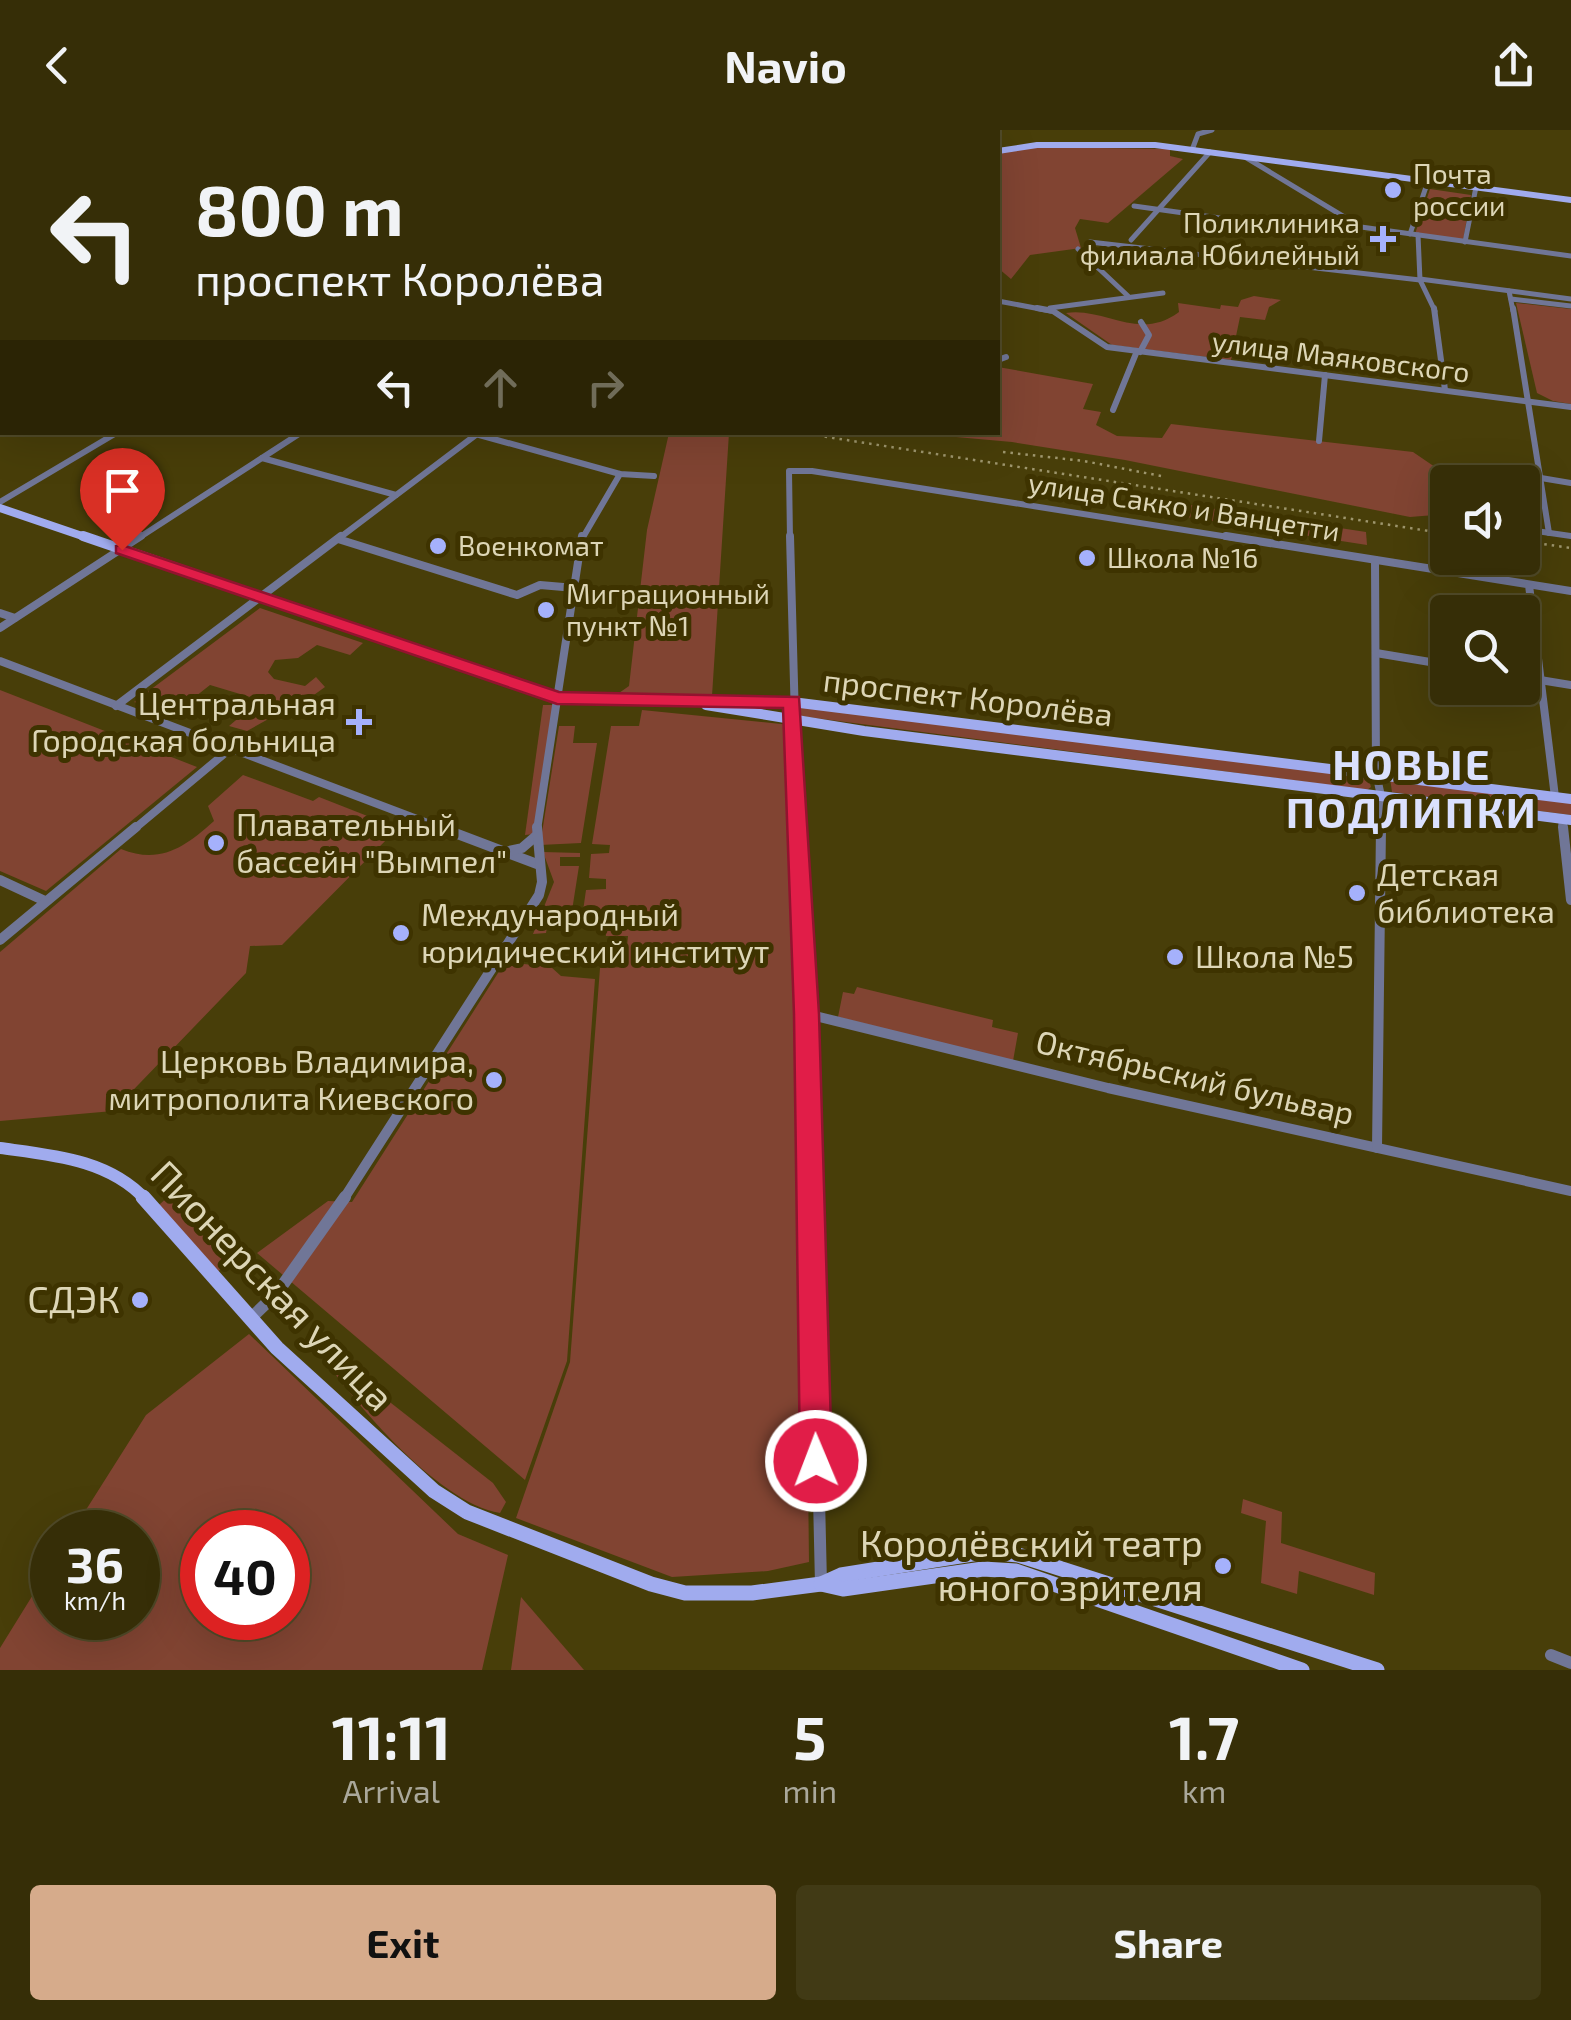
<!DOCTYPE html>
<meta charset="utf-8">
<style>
body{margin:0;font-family:"Exo 2",sans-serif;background:#413a15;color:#f1f3f6;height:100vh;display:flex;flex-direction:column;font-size:38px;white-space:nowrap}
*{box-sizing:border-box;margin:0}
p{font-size:32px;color:#aaa89b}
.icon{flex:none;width:55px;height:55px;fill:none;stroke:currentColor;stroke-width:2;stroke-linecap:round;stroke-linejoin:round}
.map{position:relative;height:1540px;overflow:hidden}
.drawer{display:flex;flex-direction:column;background:#362e07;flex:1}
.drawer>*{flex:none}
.guide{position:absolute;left:0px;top:0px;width:1000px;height:305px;box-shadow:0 10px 40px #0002,0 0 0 2px #504a28;background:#362e07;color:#f1f3f6;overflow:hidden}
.controls{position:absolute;left:1430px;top:335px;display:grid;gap:20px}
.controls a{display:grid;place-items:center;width:110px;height:110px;border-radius:10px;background:#362e07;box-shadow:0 10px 40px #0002,0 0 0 2px #504a28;font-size:50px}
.speed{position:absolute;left:30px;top:1380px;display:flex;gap:20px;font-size:50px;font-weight:700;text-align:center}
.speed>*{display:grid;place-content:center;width:130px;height:130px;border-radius:50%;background:#362e07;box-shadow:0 10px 40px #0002,0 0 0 2px #504a28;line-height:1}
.speed small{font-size:25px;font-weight:400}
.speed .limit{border:15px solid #d22;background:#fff;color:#111}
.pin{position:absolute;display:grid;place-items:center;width:85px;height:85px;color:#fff;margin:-102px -42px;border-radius:50% 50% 50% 0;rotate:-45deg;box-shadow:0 0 10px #0007}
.pin .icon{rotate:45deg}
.me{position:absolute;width:110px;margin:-55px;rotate:359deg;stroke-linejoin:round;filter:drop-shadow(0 0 8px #0008)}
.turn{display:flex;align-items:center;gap:35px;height:210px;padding:0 30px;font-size:45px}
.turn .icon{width:130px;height:130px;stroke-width:2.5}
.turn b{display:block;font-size:70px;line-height:85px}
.lanes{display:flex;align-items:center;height:95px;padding:0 30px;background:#0003;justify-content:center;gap:50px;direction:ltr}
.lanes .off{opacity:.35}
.eta{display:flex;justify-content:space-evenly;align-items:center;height:170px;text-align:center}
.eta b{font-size:60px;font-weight:700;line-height:70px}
.cta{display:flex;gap:20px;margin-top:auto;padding:20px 30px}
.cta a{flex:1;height:115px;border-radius:10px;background:#d6ab8b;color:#111;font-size:40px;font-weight:700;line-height:115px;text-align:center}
.cta a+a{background:#413a15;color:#f1f3f6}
header{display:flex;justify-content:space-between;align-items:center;height:130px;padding:0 30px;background:#362e07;font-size:45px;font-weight:700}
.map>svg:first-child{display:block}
</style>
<header><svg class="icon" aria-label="back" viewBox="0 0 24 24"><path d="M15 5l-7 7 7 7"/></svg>Navio<svg class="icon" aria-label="share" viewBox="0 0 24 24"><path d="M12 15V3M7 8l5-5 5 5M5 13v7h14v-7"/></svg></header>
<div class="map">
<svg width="1571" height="1540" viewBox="0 0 1571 1540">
<rect width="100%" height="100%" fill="#483e09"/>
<g fill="#814432" fill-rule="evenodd">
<polygon points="1029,17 1170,19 1170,26 1183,29 1108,93 1080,89 1075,98 1081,118 1030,125 1011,149 998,138 998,22"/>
<polygon points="1430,59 1471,65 1463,111 1415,104"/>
<path d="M1254,166L1281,170L1269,177L1265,190L1240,187L1231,230L1112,215L1066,183C1105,177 1139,212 1179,182L1178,173L1220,179L1221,175L1238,177L1241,170Z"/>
<polygon points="1516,173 1571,179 1571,274 1553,271 1537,263"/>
<polygon points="998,237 1093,254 1083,279 1101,282 1096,295 1117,306 1162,308 1171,294 1413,322 1454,350 1448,352 1447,384 1410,387 1125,330 1012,312 911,303 998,302"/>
<polygon points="669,303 729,303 712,566 619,563 629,556 647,400"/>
<polygon points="1151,369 1366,402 1367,415 1148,381"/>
<polygon points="260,478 363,513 350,525 317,515 298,528 275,530 268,542 274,549 305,556 316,547 325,557 282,588 272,587 247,601 229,596 260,570 210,555 172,585 134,572"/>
<polygon points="0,560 197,637 46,761 0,741"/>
<polygon points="543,575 554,575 534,704 525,705"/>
<polygon points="801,576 1368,647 1371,657 1367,660 800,586"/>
<polygon points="642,580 791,595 803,912 809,1432 768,1441 672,1447 516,1388 570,1232 600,838 625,837 628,806 606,806 605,798 594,797 594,789 582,788 586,760 606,759 606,749 589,748 591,724 609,723 610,715 592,714 611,596 639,596"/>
<polygon points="559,596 575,596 573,613 597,613 581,713 540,715"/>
<path d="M243,645L313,671L319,667L398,698L282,815L250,816L246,843L113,981L0,991V822L121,719C160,735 185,717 214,691L208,676Z"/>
<polygon points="1390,648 1571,671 1571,685 1392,662"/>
<polygon points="543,722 580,723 580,727 560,727 560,736 579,736 571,787 558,788 556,797 547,797 546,803 533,804 554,752"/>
<polygon points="505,832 551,837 561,846 595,849 567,1231 525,1350 257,1123 328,1071 352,1072"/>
<polygon points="857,857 993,890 992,897 1018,903 1013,931 838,887 843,862 854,864"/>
<polygon points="170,1065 228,1134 217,1142 159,1075"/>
<path d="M249,1204L458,1404L508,1425L482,1540H0V1518L52,1434V1488H138V1402H72L146,1285ZM202,1402H288V1488H202Z"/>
<path d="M312,1211L493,1353L506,1372L500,1383C436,1373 346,1264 312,1211Z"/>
<polygon points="1243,1369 1282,1382 1281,1413 1375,1443 1374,1465 1299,1441 1297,1464 1261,1453 1266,1391 1241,1383"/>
<polygon points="521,1467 584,1540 511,1540"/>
</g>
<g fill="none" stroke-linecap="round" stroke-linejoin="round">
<polyline stroke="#216742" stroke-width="2.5" points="812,2 818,0"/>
<g stroke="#707697" stroke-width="5">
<polyline points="29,0 45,2"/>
<polyline points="916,0 928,2"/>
<polyline points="91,2 97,0"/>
<polyline points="205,2 217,0"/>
<polyline points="261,2 273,0"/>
<polyline points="347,2 355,0"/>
<polyline points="373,2 384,0"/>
<polyline points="775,2 784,0"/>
<polyline points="848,2 852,0"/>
<polyline points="979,2 983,0"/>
<polyline points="1192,20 1198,4 1212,0"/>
<polyline points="1245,27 1361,97"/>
<polyline points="1134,76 1312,101 1361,97 1571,126"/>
<polyline points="1410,104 1428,51"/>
<polyline points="1418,105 1420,150 1435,181"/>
<polyline points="1131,110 1210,22"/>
<polyline points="1090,112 1420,150"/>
<polyline points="1465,112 1476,57"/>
<polyline points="1078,119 1128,166"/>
<polyline points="1420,149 1571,169"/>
<polyline points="1509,161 1513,181"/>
<polyline points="1511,169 1571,176"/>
<polyline points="998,171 1051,181"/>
<polyline points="1050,178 1163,163"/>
</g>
<g stroke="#707697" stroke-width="6">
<polyline points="1037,178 1053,181 1107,217 1571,277"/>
<polyline points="1434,178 1445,260"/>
<polyline points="1513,178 1549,403"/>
<polyline points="1140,222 1149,205 1141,192"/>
<polyline points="998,230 1006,227"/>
<polyline points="1113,280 1137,221"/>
<polyline points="472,303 620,344 654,346"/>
<polyline points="1319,311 1325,245"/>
<polyline points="262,328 396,365"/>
<polyline points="1541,348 1571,353"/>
<polyline points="0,372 118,302"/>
<polyline points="1522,399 1571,406"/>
<polyline points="137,409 302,302"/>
<polyline points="338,409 477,304"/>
<polyline points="582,409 620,344"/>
<polyline points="790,409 789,341 812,341 1241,409"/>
</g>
<g stroke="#707697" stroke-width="8">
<polyline points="790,406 798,700"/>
<polyline points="1226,406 1571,461"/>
<polyline points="338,409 517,465 540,455 575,458"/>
<polyline points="1375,430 1376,643 1381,666 1381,700"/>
<polyline points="1529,455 1555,667"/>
<polyline points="0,483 15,488"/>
<polyline points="0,498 141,406"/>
<polyline points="1376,523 1448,535"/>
<polyline points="0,531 446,700"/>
<polyline points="1522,547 1571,555"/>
<polyline points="116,576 341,406"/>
<polyline points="1562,689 1563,700"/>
<polyline points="133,700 230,619"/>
<polyline points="537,700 582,406"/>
</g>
<g stroke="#707697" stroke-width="10">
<polyline points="439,697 537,734"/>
<polyline points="798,697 812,1070"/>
<polyline points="1563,697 1571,770"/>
<polyline points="509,721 522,718 536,706"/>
<polyline points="0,750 45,771"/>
<polyline points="0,810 136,697"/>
<polyline points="807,884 1108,958 1571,1061"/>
<polyline points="1377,1018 1381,697"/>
<polyline points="343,1070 539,765 542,752 537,697"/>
</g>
<g stroke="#707697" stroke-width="12">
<polyline points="812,1067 821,1454"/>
<polyline points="250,1189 277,1163 345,1067"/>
<polyline points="1551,1525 1571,1533"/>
</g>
<polyline stroke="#a0abee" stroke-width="6" points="998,21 1037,15 1155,15 1571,70"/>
<polyline stroke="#a0abee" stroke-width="8" points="0,378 91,409"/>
<g stroke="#a0abee" stroke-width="10">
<polyline points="83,406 557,568 792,572 1571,669"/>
<polyline points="706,575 864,601 1571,690"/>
</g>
<path stroke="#a0abee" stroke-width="12" d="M0,1018C51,1025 109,1029 146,1070"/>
<g stroke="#a0abee" stroke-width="15">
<polyline points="143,1067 277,1218 434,1361 467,1382 651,1454 685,1463 752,1463 821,1454 841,1445 985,1422 1018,1425 1377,1540"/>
<polyline points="821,1454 843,1459 983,1439 1016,1441 1302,1540"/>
</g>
<g fill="#bac3f4" fill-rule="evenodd">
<polygon points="241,0 254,0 246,2 236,2"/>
<polygon points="2,48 2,52 0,53 0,49"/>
</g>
<g stroke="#9e966d" stroke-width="2.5" stroke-dasharray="2.5 5" stroke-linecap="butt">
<polyline points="795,302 1448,404"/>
<polyline points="1003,322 1084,331 1161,346"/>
<polyline points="1522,411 1571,418"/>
</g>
</g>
<polygon fill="#e11d48" stroke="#92132f" stroke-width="2.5" points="122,415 559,562 799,567 819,884 832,1331 827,1342 816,1347 805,1342 800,1331 794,884 783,578 557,574 116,423 116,416"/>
<g fill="#a5b1fc" stroke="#3e3300" stroke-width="4">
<circle cx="1393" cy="60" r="10"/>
<path d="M1378 94h10v10h10v10h-10v10h-10v-10h-10v-10h10z"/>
<circle cx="438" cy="416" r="10"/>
<circle cx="1087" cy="428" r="10"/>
<circle cx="546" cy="480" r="10"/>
<path d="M354 577h10v10h10v10h-10v10h-10v-10h-10v-10h10z"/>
<circle cx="216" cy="713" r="10"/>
<circle cx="1357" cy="763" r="10"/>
<circle cx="401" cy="803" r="10"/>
<circle cx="1175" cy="827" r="10"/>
<circle cx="494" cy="950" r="10"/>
<circle cx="140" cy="1170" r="10"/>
<circle cx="1223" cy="1436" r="10"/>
</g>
<g text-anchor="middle" stroke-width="10" stroke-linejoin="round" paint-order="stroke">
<g font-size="28" fill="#ddd6b6" stroke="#3e3300" text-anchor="start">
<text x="1413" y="54">Почта<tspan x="1413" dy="32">россии</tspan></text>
<text x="1360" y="103" text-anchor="end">Поликлиника<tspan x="1360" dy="32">филиала Юбилейный</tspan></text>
<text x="458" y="426">Военкомат</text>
<text x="1107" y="438">Школа №16</text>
<text x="566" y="474">Миграционный<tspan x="566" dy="32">пункт №1</tspan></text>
</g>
<g font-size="28" fill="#ddd6b6" stroke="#3e3300">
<text transform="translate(1341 227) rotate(7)" y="10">улица Маяковского</text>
<text transform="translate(1184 377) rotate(9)" y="10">улица Сакко и Ванцетти</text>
</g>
<g font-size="32" fill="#ddd6b6" stroke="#3e3300">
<text transform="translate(968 568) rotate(7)" y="11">проспект Королёва</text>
<text transform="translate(1195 948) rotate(13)" y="11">Октябрьский бульвар</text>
</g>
<g font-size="32" fill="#ddd6b6" stroke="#3e3300" text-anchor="start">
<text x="336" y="585" text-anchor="end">Центральная<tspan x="336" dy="37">Городская больница</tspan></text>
<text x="236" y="706">Плавательный<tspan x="236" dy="37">бассейн "Вымпел"</tspan></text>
<text x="1377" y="756">Детская<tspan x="1377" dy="37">библиотека</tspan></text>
<text x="421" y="796">Международный<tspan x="421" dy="37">юридический институт</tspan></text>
<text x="1195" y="838">Школа №5</text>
<text x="474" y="943" text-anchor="end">Церковь Владимира,<tspan x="474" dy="37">митрополита Киевского</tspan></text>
</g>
<g font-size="38" fill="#ddd6b6" stroke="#3e3300">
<text transform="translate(272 1156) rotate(46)" y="13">Пионерская улица</text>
</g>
<g font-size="38" fill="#ddd6b6" stroke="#3e3300" text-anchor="end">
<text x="120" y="1183">СДЭК</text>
<text x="1203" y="1427">Королёвский театр<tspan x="1203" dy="44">юного зрителя</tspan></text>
</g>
<g font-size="42" font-weight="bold" letter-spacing="2.5" fill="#dbe1fe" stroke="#3e3300">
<text x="1412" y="650">НОВЫЕ<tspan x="1412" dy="48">ПОДЛИПКИ</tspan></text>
</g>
</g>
</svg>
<div class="controls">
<a><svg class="icon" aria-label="sound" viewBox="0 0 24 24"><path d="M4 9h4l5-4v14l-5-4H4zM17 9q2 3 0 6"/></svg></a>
<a><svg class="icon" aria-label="search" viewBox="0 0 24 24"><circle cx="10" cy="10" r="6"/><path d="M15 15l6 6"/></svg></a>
</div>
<div class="speed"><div>36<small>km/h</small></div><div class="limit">40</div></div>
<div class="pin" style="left:122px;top:420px;background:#d93025"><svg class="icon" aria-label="arrive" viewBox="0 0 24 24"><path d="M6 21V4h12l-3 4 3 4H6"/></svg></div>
<svg class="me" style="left:816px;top:1331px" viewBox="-20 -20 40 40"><circle r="17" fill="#e11d48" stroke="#fff" stroke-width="3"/><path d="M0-11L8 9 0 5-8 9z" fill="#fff"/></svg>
<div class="guide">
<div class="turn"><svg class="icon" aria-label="left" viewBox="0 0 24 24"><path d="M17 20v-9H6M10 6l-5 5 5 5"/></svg><div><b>800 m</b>проспект Королёва</div></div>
<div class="lanes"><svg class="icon" aria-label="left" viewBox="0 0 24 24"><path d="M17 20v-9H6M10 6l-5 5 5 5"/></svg><svg class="icon off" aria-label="ahead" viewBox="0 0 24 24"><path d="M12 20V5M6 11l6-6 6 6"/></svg><svg class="icon off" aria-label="right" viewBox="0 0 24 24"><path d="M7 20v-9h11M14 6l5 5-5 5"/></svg></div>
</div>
</div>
<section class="drawer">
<div class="eta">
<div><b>11:11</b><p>Arrival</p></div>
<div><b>5</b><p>min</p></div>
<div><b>1.7</b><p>km</p></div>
</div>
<div class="cta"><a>Exit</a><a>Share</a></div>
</section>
